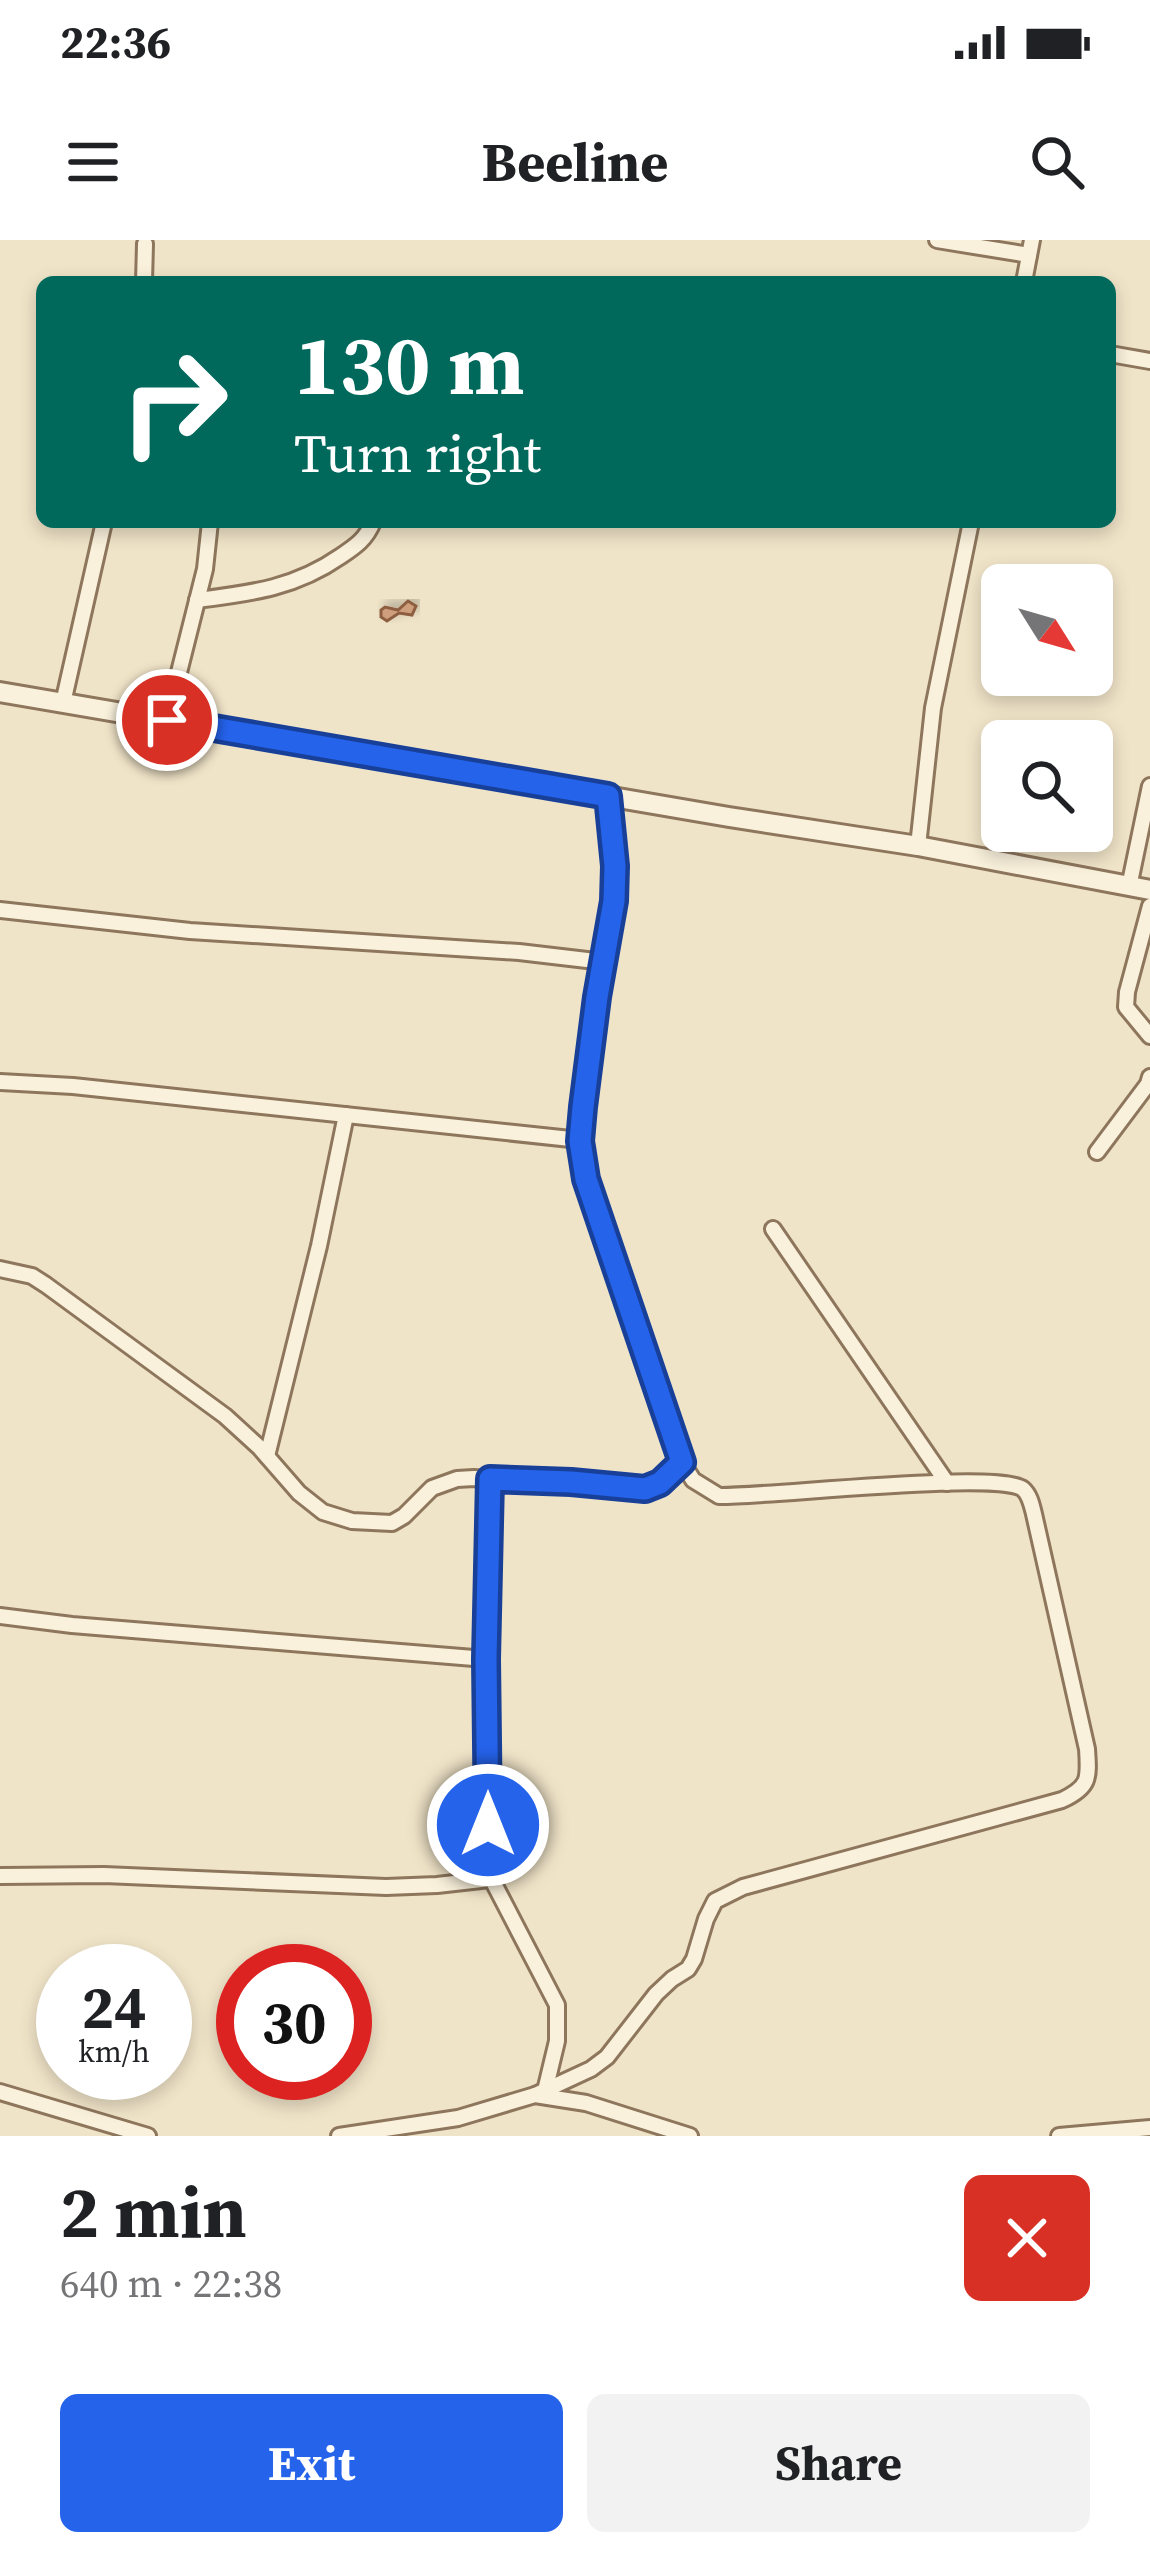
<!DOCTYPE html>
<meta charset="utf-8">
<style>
body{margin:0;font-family:"Source Serif 4",serif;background:#f2f2f2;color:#202124;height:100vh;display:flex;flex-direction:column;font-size:45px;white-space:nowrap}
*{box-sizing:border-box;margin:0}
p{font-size:39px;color:#757577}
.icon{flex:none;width:66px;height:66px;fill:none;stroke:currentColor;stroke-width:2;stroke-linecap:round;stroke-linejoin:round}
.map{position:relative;height:1896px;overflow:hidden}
.panel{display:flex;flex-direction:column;background:#fff;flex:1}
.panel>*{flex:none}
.banner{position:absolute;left:36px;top:36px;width:1080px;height:252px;border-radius:18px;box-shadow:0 6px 18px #0003;background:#00695c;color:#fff;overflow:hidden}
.needle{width:78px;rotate:127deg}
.tools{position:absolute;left:981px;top:324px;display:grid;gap:24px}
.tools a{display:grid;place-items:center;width:132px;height:132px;border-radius:18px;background:#fff;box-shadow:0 6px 18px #0003;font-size:60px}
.speed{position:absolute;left:36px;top:1704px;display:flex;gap:24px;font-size:60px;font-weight:700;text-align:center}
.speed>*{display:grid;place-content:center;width:156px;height:156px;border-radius:50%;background:#fff;box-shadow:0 6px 18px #0003;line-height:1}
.speed small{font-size:30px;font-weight:400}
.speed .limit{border:18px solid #d22;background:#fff;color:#111}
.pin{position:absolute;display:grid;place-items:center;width:102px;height:102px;color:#fff;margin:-51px;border:6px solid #fff;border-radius:50%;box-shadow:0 3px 12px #0007}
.me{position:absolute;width:132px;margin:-66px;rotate:0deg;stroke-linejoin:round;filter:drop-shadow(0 0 9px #0008)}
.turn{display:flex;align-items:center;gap:42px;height:252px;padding:0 60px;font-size:54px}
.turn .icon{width:156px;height:156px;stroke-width:2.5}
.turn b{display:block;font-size:84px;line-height:102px}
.round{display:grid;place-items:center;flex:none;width:126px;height:126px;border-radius:18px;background:#f2f2f2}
.overview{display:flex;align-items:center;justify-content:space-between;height:204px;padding:0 60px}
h1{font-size:72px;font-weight:700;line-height:90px}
.primary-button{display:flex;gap:24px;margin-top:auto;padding:24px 60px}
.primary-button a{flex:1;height:138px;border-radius:18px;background:#2563eb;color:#fff;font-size:48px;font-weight:700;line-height:138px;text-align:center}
.primary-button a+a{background:#f2f2f2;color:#202124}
.status{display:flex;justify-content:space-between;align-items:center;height:84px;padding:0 60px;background:#fff;direction:ltr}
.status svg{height:33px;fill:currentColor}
header{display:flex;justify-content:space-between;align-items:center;height:156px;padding:0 60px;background:#fff;font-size:54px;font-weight:700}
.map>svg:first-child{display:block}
</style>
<div class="status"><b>22:36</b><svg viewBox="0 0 49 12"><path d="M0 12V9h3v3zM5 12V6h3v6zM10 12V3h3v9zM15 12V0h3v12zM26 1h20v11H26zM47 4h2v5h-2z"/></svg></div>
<header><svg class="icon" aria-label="menu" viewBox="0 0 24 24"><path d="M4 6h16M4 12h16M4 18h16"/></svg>Beeline<svg class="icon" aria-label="search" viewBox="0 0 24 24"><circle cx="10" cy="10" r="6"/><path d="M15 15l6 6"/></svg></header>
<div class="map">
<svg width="1150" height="1896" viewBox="0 0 1150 1896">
<defs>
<filter id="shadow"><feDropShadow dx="5.5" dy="-5.5" stdDeviation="6" flood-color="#0004"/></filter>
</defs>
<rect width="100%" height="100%" fill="#f0e4c8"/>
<polygon fill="#cf9f7d" stroke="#8d5f41" stroke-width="3" filter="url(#shadow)" points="408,361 416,366 412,375 399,373 387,381 381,377 381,370 385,367 398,370"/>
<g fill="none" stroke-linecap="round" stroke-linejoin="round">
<g stroke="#8d765c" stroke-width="20">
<g id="minor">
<polyline points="937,0 1029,15"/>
<polyline points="144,42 145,4"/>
<polyline points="1024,42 1032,0"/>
<polyline points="1110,114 1150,121"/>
<path d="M197,360C252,353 295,348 341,316C356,306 366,299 373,282"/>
<polyline points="63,463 104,282"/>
<polyline points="167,480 205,329 210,282"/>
<polyline points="918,606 933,468 971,282"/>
<polyline points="1129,647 1150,546"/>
<polyline points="1150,666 1127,752 1126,767 1150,796"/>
<polyline points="0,670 190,691 519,712 604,722"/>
<polyline points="0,842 73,846 580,900"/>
<polyline points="1097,912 1148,844 1150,837"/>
<polyline points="773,989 947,1243"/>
<polyline points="0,1029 32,1036 46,1045 225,1176 259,1207 299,1253 323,1272 352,1281 392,1283 404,1276 432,1248 457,1239 474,1238 645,1249 660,1243 681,1222"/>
<polyline points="267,1216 319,1006 346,875"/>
<polyline points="490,1239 486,1419 488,1632 557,1765 557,1801 545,1851"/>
<polyline points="0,1376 72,1385 486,1419"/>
<polyline points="0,1636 104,1635 386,1647 437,1645 490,1639"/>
<polyline points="0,1852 148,1896"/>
<path d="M535,1855L591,1829L607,1817L656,1754L672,1739L688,1729L694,1719L706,1679L715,1661L743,1647L1062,1560C1090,1547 1089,1538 1087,1509L1034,1274C1032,1266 1030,1255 1023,1249C999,1230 765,1257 719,1256L693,1240L677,1214L587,939L580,900L583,867L597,757L614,661L615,626L608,556"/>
<polyline points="339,1896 458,1878 535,1855 586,1863 690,1896"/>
<polyline points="1059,1896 1150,1888"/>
</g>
</g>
<g stroke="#8d765c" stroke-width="24">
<polyline id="tertiary" points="0,452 729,577 918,606 1150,650"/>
</g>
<use href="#minor" stroke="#faf1dc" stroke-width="14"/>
<use href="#tertiary" stroke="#faf1dc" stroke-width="18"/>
</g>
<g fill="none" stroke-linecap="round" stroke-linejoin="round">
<g stroke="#184099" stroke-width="30">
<polyline id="route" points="167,480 608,556 615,626 614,661 597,757 583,867 580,901 586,939 682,1222 660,1243 645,1249 571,1242 490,1239 486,1419 488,1585"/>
</g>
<use href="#route" stroke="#2563eb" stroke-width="21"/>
</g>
</svg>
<div class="tools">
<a><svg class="needle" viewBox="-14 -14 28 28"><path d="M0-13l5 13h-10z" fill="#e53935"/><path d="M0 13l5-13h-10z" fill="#757577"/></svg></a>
<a><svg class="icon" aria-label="search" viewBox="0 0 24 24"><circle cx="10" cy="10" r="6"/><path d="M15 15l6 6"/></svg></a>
</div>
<div class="speed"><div>24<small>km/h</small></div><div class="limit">30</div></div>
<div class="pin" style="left:167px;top:480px;background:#d93025"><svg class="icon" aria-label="arrive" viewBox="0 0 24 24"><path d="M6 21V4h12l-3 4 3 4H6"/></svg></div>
<svg class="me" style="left:488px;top:1585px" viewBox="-20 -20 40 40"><circle r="17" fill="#2563eb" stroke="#fff" stroke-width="3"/><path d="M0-11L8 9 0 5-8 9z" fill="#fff"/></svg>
<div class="banner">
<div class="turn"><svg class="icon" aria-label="right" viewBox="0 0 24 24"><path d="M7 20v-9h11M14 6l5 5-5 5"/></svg><div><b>130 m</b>Turn right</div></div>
</div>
</div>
<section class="panel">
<div class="overview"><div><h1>2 min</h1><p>640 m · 22:38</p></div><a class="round" style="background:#d93025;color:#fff"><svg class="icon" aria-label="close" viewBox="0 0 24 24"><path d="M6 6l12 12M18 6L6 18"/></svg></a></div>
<div class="primary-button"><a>Exit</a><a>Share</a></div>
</section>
